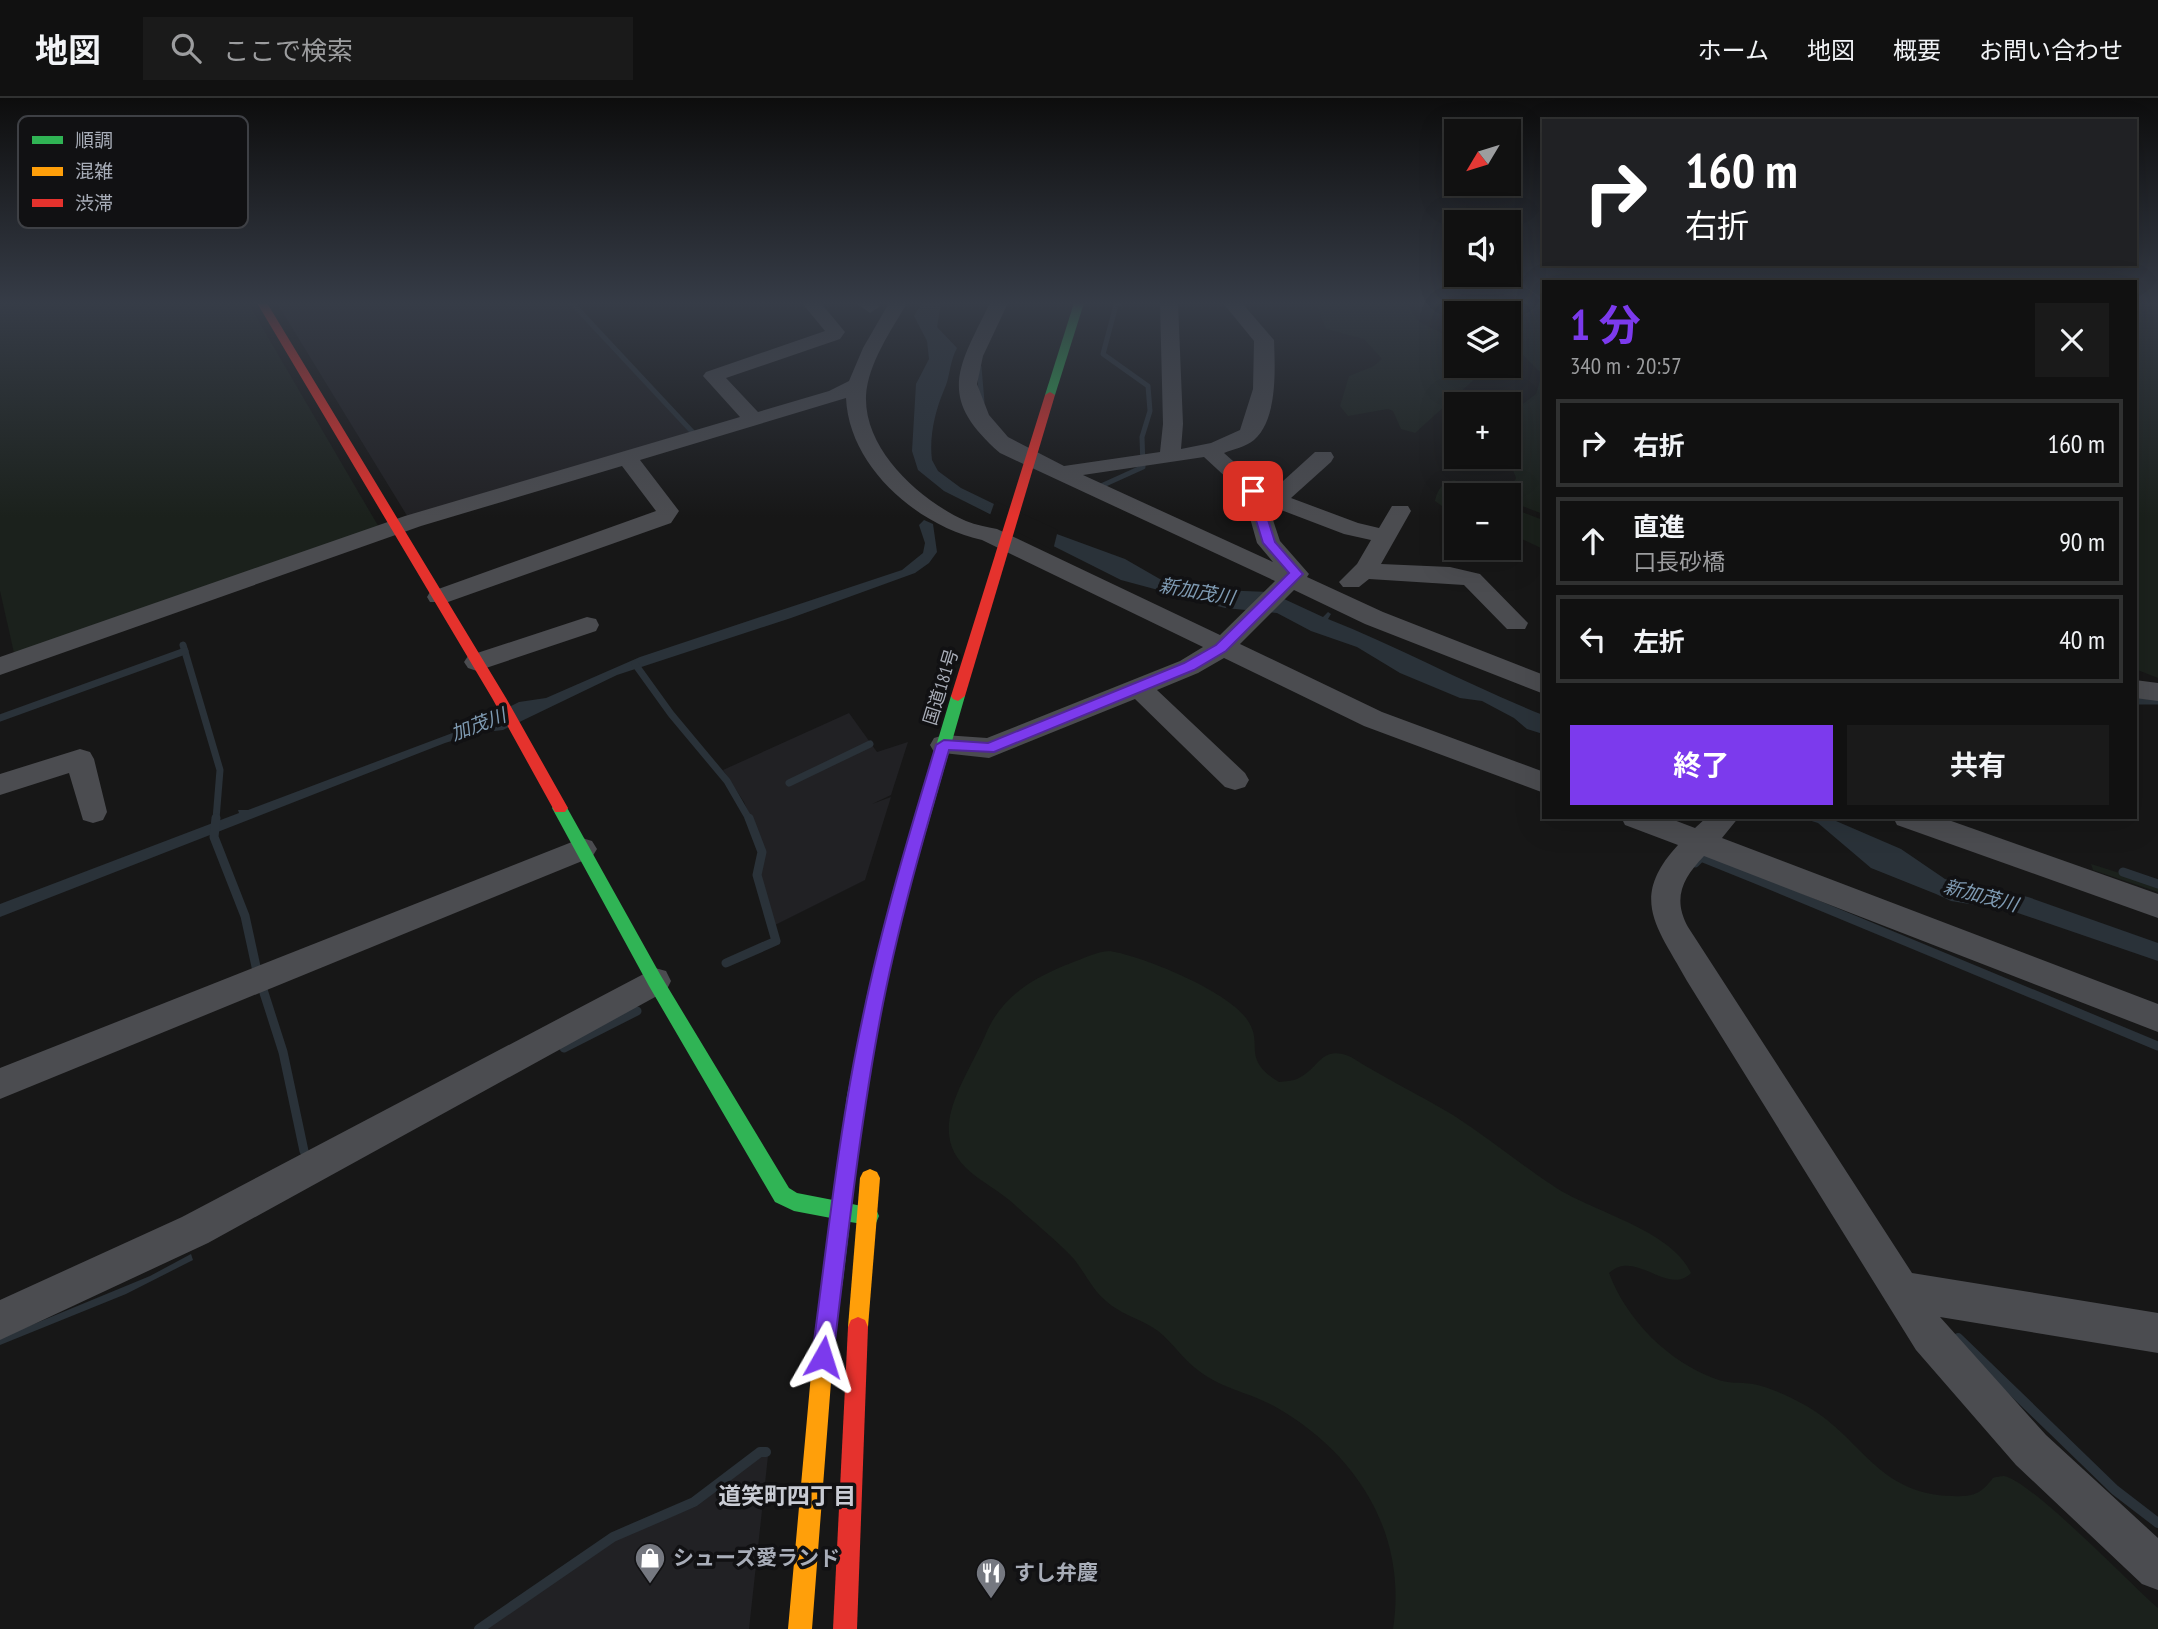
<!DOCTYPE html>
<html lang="ja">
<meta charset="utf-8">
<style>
body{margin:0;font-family:"PT Sans Narrow","Noto Sans JP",sans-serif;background:#1a1a1a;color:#f1f3f6;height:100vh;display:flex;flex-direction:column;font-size:26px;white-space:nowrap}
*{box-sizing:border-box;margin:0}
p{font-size:23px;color:#9c9d9f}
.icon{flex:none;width:38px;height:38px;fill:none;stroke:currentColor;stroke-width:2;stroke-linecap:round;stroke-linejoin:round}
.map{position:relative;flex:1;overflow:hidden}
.panel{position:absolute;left:1542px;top:182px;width:595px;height:539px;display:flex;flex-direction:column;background:#111;border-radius:0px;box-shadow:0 7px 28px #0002,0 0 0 2px #303131}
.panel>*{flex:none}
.top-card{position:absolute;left:1542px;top:21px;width:595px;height:147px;border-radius:0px;box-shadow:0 7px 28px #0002,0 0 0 2px #303131;background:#202124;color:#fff;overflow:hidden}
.needle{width:46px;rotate:232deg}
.tools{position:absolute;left:1444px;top:21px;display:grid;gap:14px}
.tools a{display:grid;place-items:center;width:77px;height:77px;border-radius:0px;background:#111;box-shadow:0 7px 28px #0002,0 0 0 2px #303131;font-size:35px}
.pin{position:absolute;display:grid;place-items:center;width:60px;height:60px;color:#fff;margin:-30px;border-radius:14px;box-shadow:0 4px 10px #0006}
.me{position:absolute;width:77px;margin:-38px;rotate:6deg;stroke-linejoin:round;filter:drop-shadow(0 0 5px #0008)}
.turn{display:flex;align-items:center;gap:24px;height:147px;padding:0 28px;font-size:32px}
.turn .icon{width:91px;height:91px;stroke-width:2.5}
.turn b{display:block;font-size:49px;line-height:60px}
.round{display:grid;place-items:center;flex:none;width:74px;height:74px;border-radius:0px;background:#1a1a1a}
.head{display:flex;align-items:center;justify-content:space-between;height:119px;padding:0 28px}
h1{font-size:42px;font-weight:700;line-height:52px;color:#7c3aed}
.primary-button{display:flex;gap:14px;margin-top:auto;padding:14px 28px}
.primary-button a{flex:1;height:80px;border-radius:0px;background:#7c3aed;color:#fff;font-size:28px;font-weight:700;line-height:80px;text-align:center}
.primary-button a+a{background:#1a1a1a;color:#f1f3f6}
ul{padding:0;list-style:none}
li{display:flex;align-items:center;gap:21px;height:88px;margin:0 14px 10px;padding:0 14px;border:4px solid #303131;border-radius:0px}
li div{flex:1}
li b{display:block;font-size:26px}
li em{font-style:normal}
header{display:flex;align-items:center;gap:42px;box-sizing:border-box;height:98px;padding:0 35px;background:#111;border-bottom:2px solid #303131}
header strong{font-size:33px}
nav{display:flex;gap:38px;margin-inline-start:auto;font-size:24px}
.search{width:490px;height:63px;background:#1a1a1a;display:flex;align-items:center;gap:18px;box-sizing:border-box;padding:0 24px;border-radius:0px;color:#9c9d9f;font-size:26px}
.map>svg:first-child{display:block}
</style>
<header>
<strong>地図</strong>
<div class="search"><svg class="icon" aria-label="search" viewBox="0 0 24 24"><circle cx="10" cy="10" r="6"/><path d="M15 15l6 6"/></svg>ここで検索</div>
<nav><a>ホーム</a><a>地図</a><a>概要</a><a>お問い合わせ</a></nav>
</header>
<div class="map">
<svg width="2158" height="1531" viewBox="0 0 2158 1531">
<rect width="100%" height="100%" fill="#171717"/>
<g fill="#212124">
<polygon points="277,205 570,205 690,334 409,421"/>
<polygon points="849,615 877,654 908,644 891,697 872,706 891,699 865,782 775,827 759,777 765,753 744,704 723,672"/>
<polygon points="760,1357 768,1358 749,1531 483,1531 611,1443 697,1408"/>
</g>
<g fill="#1b211c">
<polygon points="0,205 248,205 380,431 14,555 0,493"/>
<polygon points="1316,205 1408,205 1413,217 1421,225 1456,242 1456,268 1481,268 1478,278 1415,335 1401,331 1393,313 1388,311 1348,318 1340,308 1349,278 1374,268 1382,261 1364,241 1326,231"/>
<polygon points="1430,205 1543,205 1543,416 1509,403 1508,397 1499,397 1496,392 1514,384 1516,380 1508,359 1509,316 1536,296 1542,276 1509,243 1508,215 1456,217"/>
<polygon points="2135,205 2158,205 2158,580 2135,571"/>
<path d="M1454,382L1486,397H1456V412L1446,411L1435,403C1438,391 1441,386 1454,382Z"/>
<polygon points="1509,409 1543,422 1543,451 1509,435"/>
<polygon points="2091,766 2158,787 2158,794 2093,772"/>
<path d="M1110,853C1145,859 1225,892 1246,920C1266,946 1239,960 1279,984C1285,983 1292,983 1297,981C1320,971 1320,946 1351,959C1384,980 1420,997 1453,1017C1489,1040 1522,1068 1558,1091C1595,1114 1672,1133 1691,1175C1668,1199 1635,1150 1609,1175C1626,1221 1668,1264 1716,1281C1727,1286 1741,1284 1753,1286C1769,1289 1788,1298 1803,1306C1861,1337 1876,1397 1953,1398C1973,1399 1981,1396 1993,1380C1994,1379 2003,1378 2004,1378C2033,1384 2129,1485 2158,1510V1531H1393C1408,1435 1356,1354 1274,1308C1246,1293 1220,1291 1194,1269C1179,1257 1169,1239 1152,1229C1137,1220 1119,1215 1106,1203C1092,1191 1085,1175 1074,1161C1057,1142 1034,1125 1015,1107C992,1085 952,1073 949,1036C946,1005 973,966 985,938C1001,898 1033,880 1071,865C1085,860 1095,854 1110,853Z"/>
</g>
<g fill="#2a3239">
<path d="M922,205H941L937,229L957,250C949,265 950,280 944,292C935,313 929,339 932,362L938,373L961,390L1054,435L1125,461L1165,484L1194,491L1269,494L1323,519L1328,514L1331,516L1328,521C1401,550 1470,588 1543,617V636L1527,631L1514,620L1482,603L1460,600L1400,575L1357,549L1311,533L1277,515L1225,510L1121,482L944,393L918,372L912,353L916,286L929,261L927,243L914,218Z"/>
<polygon points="924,422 933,426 937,454 929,465 915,475 791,520 617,577 503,632 477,635 445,645 0,819 0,806 239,715 238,712 248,712 471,628 519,604 546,600 640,559 902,472 923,455 925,445 919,427"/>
<polygon points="1799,719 1826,719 1836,723 1901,751 1945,781 2028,799 2158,845 2158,863 2012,813 1951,803 1936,796 1871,770 1818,725"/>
<polygon points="191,1156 193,1162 126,1196 0,1247 0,1240 150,1178"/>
</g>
<polygon fill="#171717" points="995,403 1058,432 1053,452 989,420"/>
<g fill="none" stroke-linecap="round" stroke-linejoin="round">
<g stroke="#2a3239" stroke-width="5">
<polyline points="572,205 699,341"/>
<polyline points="979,269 982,304"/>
<polyline points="1101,388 1143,369 1142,339 1150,313 1148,288 1103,256 1116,207 1121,205"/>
</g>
<g stroke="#2a3239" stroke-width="7">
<polyline points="183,547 220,672 216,721"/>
<polyline points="635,566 671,616 727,683 749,721"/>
<polyline points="2135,603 2158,603"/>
<polyline points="0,620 185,553"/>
<polyline points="789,685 870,646"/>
</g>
<g stroke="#2a3239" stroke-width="9">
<polyline points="216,720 214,739 245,818 257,873 283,954 304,1053"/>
<polyline points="1695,765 1701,759 1758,782 2158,948"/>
<polyline points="2123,774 2158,786"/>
<polyline points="726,865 776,843 757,777 762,754 749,720"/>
<polyline points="564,950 637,913"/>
</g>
<g stroke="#2a3239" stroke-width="10">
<polyline points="1958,1240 2115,1392 2158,1425"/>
<polyline points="479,1531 613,1439 694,1404 760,1354 766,1354"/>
</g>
<g fill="#4b4c50" fill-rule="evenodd">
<path d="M802,205H821L845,234L840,241L726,280L758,314L829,293L849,283L863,250L889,205H907C891,233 868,265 866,298C864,353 921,403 966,423C976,427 987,429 997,431L1220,537L1275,483L1000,355C936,299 958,270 990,205H1008L983,258L977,286L989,317L1008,339L1064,368L1160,354L1163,326L1160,205H1178L1183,326L1181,351L1211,345L1240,332L1253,291L1254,243L1223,205H1242L1274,242C1275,271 1278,321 1254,342C1245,349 1234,351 1224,355L1261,388L1272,393L1315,354H1331L1334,359L1331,364L1291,400L1358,425L1379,430L1392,408H1408L1411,413L1381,466L1450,469L1480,476L1528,525L1525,531H1507L1464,487L1369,481L1359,489H1343L1339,484L1357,466L1371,442L1344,436L1268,407L1280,443L1309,476L1307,479L1383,514L1544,577V596L1365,526L1294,492L1240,546L1382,614L1544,674V695L1364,628L1224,560L1198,575L1157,592L1245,675L1249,682L1245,689L1235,692L1225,689L1135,601L989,660L934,654L930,647L934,640L944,637L987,640L1180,563L1203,549L982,442C918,428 849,369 846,300L640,362L679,413L671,425L448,504H430L427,499L430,494L656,413L622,368L421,428L0,577V559L405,418L740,319L703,278L706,274L825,233ZM1204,359L1243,395L1257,445L1273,464L1083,377Z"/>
<polygon points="856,205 877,205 879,209 870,215"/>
<polygon points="587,519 596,521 599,527 596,533 477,573 468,570 464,564 468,558"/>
<polygon points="2135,582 2158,585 2158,603 2135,600"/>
<polygon points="80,651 90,654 94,661 107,714 103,722 93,725 83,722 69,675 0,697 0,676"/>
<path d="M1621,719H1666L1695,730L1707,719H1739L1722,740L2158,906V934L1704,758C1683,780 1672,800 1688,829L1912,1175L2158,1215V1255L1940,1219L2046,1337L2158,1440V1492L2142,1486L2016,1367L1916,1252L1687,883C1658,830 1628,801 1678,747L1625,727Z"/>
<polygon points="1893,719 1940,719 2158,796 2158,820 1897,727"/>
<polygon points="582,740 592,743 597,751 592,759 0,1001 0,970"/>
<polygon points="655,870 666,873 671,883 666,893 208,1145 0,1242 0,1202 182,1119"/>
</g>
<g fill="#30b455" fill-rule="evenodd">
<polygon points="1074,205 1084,205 1055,297 1046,299 1045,297"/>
<polygon points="958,593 965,598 908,796 884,897 865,998 852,1106 876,1111 879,1118 876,1125 869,1127 850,1124 843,1182 840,1189 833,1192 826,1189 823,1182 831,1120 794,1113 775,1104 649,888 552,710 555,706 565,706 661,878 789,1090 797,1095 833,1102 847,998 867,897 892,796 951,598"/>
</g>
<g fill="#ff9f0a" fill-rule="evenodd">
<polygon points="870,1071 877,1074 880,1080 868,1229 865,1236 858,1239 851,1236 848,1229 860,1080 863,1074"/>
<polygon points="833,1172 840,1175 843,1182 835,1232 812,1531 788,1531 815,1232 823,1182 826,1175"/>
</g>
<g fill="#e5322d" fill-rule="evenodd">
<polygon points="257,205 267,205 506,600 568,710 565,714 555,714 492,600"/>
<polygon points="1050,294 1055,297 965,598 958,603 953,601 951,598 1045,297"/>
<polygon points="858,1219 865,1222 868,1229 857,1531 833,1531 848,1229 851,1222"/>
</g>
</g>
<linearGradient id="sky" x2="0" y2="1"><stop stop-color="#0d0d0d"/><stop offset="0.49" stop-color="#363c47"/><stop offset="1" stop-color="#363c47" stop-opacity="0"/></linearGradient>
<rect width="2158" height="419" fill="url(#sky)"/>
<path fill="#7c3aed" stroke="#51269a" stroke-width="2" d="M1253,389L1259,393L1275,444L1303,476L1226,553L1194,572L994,654L949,652C923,741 897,830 880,921C859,1033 847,1146 833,1259L830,1266L823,1269L815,1266L812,1259C827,1145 839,1030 863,918C882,826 909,736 936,647L944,642L988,645L1184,565L1216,547L1289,475L1263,445L1247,393Z"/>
<defs>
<g id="shop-pin" transform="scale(1.575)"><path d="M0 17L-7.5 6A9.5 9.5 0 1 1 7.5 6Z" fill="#757880" stroke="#111113"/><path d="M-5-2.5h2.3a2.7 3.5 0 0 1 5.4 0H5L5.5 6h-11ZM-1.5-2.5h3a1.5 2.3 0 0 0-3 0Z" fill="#fff"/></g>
<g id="restaurant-pin" transform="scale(1.575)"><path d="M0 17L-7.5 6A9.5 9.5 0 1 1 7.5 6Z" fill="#757880" stroke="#111113"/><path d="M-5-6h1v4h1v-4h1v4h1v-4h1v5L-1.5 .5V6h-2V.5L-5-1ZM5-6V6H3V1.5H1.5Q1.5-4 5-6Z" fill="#fff"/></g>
</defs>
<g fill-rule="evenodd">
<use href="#shop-pin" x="650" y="1460"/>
<use href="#restaurant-pin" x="991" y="1475"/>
</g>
<g text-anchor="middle" stroke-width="7" stroke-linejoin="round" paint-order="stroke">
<g font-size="18" fill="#a8adb8" stroke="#111113">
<text transform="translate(941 589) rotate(-73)" y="6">国道181号</text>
</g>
<g font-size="19" font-style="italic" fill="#7f9bb3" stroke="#111113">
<text transform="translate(1197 493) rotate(10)" y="7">新加茂川</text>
<text transform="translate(478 626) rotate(-21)" y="7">加茂川</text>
<text transform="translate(1981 797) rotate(15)" y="7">新加茂川</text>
</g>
<g font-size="21" font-weight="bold" fill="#a8adb8" stroke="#111113" text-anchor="start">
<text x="673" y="1467">シューズ愛ランド</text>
<text x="1014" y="1482">すし弁慶</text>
</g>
<g font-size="23" font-weight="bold" fill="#c9ccd4" stroke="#111113">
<text x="787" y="1406">道笑町四丁目</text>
</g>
</g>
<rect x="18" y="18" width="230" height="112" rx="10" fill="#111113" stroke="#3e4045" stroke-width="2"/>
<rect x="32" y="38" width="31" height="8" fill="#30b455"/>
<rect x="32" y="69" width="31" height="9" fill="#ff9f0a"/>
<rect x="32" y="101" width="31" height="8" fill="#e5322d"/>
<g font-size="19" fill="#a8adb8">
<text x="75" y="49">順調</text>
<text x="75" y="80">混雑</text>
<text x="75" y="112">渋滞</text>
</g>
</svg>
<div class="tools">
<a><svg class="needle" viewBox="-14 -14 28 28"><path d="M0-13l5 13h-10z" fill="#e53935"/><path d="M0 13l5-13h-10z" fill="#9c9d9f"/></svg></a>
<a><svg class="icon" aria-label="sound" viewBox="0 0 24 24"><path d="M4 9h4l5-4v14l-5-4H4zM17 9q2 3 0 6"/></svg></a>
<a><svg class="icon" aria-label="layers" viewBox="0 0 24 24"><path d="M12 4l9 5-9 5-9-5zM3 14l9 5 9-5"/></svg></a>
<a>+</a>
<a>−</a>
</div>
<div class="pin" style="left:1253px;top:393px;background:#d93025"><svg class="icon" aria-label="arrive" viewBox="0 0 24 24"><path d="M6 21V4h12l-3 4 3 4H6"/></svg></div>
<svg class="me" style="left:823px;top:1259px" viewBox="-20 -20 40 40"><path d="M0-17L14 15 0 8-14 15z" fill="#7c3aed" stroke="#fff" stroke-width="4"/></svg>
<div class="top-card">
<div class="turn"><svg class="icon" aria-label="right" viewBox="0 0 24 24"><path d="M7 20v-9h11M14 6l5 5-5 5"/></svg><div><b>160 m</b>右折</div></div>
</div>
<section class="panel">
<div class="head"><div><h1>1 分</h1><p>340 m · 20:57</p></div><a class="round"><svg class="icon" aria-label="close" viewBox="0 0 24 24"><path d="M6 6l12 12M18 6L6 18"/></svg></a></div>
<ul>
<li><svg class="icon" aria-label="right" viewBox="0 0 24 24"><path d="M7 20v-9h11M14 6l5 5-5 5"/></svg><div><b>右折</b></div><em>160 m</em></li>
<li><svg class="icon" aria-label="ahead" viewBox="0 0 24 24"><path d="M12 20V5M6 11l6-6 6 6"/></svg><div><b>直進</b><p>口長砂橋</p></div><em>90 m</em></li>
<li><svg class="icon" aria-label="left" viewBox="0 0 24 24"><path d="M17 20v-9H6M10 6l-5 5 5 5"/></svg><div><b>左折</b></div><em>40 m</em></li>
</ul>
<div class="primary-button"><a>終了</a><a>共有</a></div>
</section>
</div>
